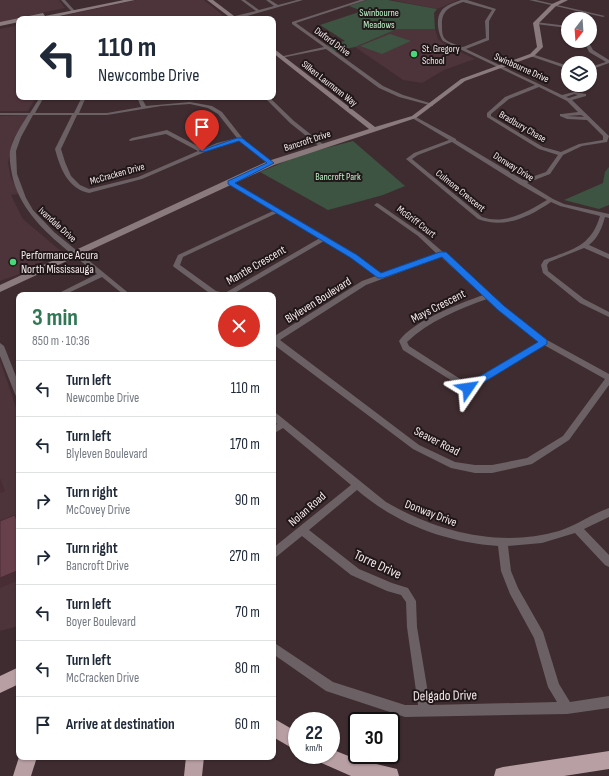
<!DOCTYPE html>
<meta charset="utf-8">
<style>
body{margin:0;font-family:"Sofia Sans Condensed",sans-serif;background:#f2f2f3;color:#1f2937;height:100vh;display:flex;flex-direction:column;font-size:15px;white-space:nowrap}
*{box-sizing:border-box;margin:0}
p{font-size:13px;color:#747a83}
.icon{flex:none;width:22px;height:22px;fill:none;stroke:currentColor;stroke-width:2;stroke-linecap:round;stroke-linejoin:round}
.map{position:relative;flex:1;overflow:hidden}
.panel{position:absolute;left:16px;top:292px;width:260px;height:468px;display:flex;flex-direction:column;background:#fff;border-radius:8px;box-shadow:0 1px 3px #0004}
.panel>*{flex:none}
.top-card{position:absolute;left:16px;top:16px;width:260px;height:84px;border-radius:8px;box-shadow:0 1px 3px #0004;background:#fff;color:#1f2937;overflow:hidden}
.needle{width:26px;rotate:197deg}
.fabs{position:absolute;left:561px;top:12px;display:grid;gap:8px}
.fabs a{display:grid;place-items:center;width:36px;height:36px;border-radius:50%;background:#fff;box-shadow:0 1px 3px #0004;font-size:20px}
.speed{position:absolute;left:288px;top:712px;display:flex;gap:8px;font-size:20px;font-weight:700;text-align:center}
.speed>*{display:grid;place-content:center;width:52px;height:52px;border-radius:50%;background:#fff;box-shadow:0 1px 3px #0004;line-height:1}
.speed small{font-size:10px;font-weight:400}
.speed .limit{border:2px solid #111;border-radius:6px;background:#fff;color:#111}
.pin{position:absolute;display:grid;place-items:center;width:34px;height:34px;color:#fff;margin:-41px -17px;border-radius:50% 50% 50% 0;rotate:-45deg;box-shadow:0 0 4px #0007}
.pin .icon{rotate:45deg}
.me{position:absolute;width:44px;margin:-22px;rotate:58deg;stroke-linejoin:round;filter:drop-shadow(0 0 3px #0008)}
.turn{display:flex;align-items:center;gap:14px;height:84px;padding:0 16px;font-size:18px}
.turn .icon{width:52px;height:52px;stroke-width:2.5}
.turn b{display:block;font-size:28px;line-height:34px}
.round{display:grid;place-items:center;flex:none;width:42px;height:42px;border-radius:21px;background:#f2f2f3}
.headline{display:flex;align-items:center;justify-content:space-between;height:68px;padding:0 16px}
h1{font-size:24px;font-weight:700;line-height:30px;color:#317755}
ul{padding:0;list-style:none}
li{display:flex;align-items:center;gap:12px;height:56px;padding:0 16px;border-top:1px solid #e0e1e3}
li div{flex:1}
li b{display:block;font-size:15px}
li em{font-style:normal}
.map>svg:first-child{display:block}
</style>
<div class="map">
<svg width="609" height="776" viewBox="0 0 609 776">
<rect width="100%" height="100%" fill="#3f2c30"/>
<g fill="#4d333a">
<polygon points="0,0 59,0 65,8 0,22"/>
<polygon points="136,0 204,0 225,17 212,19 49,19"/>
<polygon points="392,0 458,0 437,9"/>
<polygon points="19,25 19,97 36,97 28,111 0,111 0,29"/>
<polygon points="397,29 435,29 438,39 444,44 475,59 444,70 422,83 403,80 355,47"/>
<polygon points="29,115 13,140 8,163 11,178 20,194 11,195 23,219 62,252 19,274 0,281 0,116"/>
<polygon points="0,360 19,416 19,626 0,631"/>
</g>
<g fill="#3c5441">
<polygon points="367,0 388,0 437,9 434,13 435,29 397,29 355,47 334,51 327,45 345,41 320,25 362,11 349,6"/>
<polygon points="390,34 411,41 382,54 360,46"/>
<polygon points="353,141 405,186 383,195 328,210 260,172 303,154"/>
<polygon points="609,167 609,205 599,209 564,200 603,183 605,172"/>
</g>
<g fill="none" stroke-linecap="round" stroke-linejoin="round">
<g fill="#6b6063" fill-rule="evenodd">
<polygon points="61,0 65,0 75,11 75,13 73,13"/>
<polygon points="241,0 245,0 259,10 274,6 266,0 270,0 278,5 297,0 303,0 247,16 222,19 256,11"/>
<polygon points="360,0 366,0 296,23 383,86 403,95 433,104 433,106 399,97 379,88 326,49 281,58 279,57 324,47 292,24 292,22"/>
<path d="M461,0H467L496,9L489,21V40L466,49L562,95L574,92L586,94V96L572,100L609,136L607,142L582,146L563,155L550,174L527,183L553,199L564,204L609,214V218L605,217C602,228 598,238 589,245L609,254V259L584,248L549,262L547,265L548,271L584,299L609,312V317L580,303L543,273L541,265L544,260C571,250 591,247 600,216L560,206L551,202C529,217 505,229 478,219L406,159L414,153L449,140L412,118V117L414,116L456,139V140L523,180L546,172L558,155L539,149L487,117V113L505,97L535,85L443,41C437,32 435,15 444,8C449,4 456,2 461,0ZM463,2L492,10L485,21L486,38L463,47C458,45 449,43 445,39C442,36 442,30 442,26C441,10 450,7 463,2ZM539,87L567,101L578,112L562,114H560V116L567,119L587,120L603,136V140L579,144L561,152L543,147L491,116V114L509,99ZM574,94L578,95L569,98L566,97ZM581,115L584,117L567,116ZM452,142L519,184L547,200C527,212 505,225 482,217L412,159L418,155Z"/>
<polygon points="529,0 536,0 605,16 603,17"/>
<polygon points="535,22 568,26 568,28 536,24"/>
<polygon points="584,41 588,41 593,50 609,60 609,63 590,70 590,67 606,62 589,52"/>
<polygon points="532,54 568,66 568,69 530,56 530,54"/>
<path d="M40,97H44L35,113H74L82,97H86L79,113H107L141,107L137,97H141L146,106L190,102L212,106L222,112L244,140L274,163L269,164L239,141L221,145L142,179L89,193C68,189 60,168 55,149L72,115H33L21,137L16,151L17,174L26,198L33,210L54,232L131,295H124L102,277L64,295H55L97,274C65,248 24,221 13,179C11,170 9,160 10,151C13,138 21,126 28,115H0V113H30ZM190,104L208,108L218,114L237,138L217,143L203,149L167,130L132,138L129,140L130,141L166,134L198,151L138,177L89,189L80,185L71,176L65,162L61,149L77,115H107L161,106Z"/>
<polygon points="264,97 269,97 294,121 324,145 324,147 320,147 290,123"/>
<path d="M230,181L327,237L356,255L382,274L437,254L418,236L374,205L377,203L379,204L422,234L443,252L445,253L446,255L504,306L547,340L609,374V385L569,440L532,464L492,473H475L451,468L413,449L273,344V337L362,281L376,276L352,257L324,241L231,295H212L174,267L173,266L178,255L273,211L228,184L227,183ZM277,213L320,238L225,293L216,291L180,265L183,257ZM441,257L483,295C459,304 414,320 399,341L403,350L468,391L544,345L605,379L563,436L527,458L492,465H475L455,462L419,445L280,340L366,285ZM487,299L539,342L468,384L409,346L407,342C429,321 459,309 487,299Z"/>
<polygon points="0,343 4,346 19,384 19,397 16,396 15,394 0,356"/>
<path d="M273,412L276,413L386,502C437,532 501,548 559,531C577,525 592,514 609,508V517L584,529L609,555V567L605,565L575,533L542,543L508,546L511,571L518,588L543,632L559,684L570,702L609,696V708L567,714L405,717L326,691L273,654V642L333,682L405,705H418L407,627L406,602L401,595L387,591L351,575L302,536L276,557L273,559V548L351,485L283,428L273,434V427L277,424L273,420ZM357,490C398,525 446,542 498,546L501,571L510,594L534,638L548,687L557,702L430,705L417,627L416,601L408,588L392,583L359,569L309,530Z"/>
</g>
<g fill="#8a7a7d" fill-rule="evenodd">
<polygon points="124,0 135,0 45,19 19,19 19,22 0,26 0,22 43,13 45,16"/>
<polygon points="207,0 213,0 238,19 232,19"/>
<polygon points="561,0 568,0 556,6 539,23 543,47 534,56 465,81 416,118 274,165 0,292 0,285 268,161 369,129 273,53 273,48 375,127 412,116 461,79 530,54 537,47 533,23 552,4"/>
</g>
<g fill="#b89fa4" fill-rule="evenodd">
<polygon points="19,667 19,684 0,693 0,676"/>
<polygon points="273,718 297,732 297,751 273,737"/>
<polygon points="331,749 356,759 397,769 399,776 351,776 317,761 314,755 331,755"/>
<polygon points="609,751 609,769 564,776 494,776 496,769 503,767"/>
<polygon points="19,757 37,757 31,776 13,776"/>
<polygon points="186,757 204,757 202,776 184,776"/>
</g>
</g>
<g fill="#492d34">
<polygon points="0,478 5,491 0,493"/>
<polygon points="19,570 19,580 0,588 0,578"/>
</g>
<polygon fill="#68404b" stroke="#492d34" points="15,515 19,526 19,570 0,578 0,521"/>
<polygon fill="#1a73e8" stroke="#114b97" points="237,138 242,138 274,163 235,183 357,255 381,273 440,252 446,252 504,306 547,340 547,344 471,390 465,390 465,385 538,342 498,310 442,257 383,278 378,278 351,258 228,184 228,181 267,163 239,141 204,152 199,151"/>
<g fill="#48d779" stroke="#201719" stroke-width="1.5">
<circle cx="414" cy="54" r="4"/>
<circle cx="13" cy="262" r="4"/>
</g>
<g text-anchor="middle" stroke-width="4" stroke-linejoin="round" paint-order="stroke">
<g font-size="10" fill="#baf6c7" stroke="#201719">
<text x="379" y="16">Swinbourne<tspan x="379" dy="12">Meadows</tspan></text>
<text x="338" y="180">Bancroft Park</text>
</g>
<g font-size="10" fill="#f6e8eb" stroke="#201719">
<text transform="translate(333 41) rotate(36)" y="4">Duford Drive</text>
<text transform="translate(522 67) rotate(24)" y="4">Swinbourne Drive</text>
<text transform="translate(330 83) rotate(38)" y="4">Silken Laumann Way</text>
<text transform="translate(523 126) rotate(30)" y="4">Bradbury Chase</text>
<text transform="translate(307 140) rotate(-18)" y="4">Bancroft Drive</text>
<text transform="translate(514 166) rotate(32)" y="4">Donway Drive</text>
<text transform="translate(117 173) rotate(-16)" y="4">McCracken Drive</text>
<text transform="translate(461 190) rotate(39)" y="4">Culmore Crescent</text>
<text transform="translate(417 221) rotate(37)" y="4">McGriff Court</text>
<text transform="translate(58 224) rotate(42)" y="4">Ivandale Drive</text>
</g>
<g font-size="10" fill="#f6e8eb" stroke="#201719" text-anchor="start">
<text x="422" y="52">St. Gregory<tspan x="422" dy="12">School</tspan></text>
</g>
<g font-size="12" fill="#f6e8eb" stroke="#201719" text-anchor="start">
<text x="21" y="259">Performance Acura<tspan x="21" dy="14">North Mississauga</tspan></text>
</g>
<g font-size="12" fill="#f6e8eb" stroke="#201719">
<text transform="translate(256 265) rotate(-30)" y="4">Mantle Crescent</text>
<text transform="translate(318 300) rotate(-32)" y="4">Blyleven Boulevard</text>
<text transform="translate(438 306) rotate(-27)" y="4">Mays Crescent</text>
<text transform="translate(437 441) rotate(27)" y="4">Seaver Road</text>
<text transform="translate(307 509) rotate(-41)" y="4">Nolan Road</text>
<text transform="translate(431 513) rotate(21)" y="4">Donway Drive</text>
</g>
<g font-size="14" fill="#f6e8eb" stroke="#201719">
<text transform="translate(378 564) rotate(25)" y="5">Torre Drive</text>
<text transform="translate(445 695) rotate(-1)" y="5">Delgado Drive</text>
</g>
</g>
</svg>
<div class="fabs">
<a><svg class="needle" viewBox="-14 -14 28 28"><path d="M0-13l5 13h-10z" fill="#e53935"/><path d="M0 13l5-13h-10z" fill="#747a83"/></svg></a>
<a><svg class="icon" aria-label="layers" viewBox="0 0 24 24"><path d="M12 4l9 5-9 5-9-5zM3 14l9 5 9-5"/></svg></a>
</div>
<div class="speed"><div>22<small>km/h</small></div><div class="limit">30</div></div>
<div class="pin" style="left:202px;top:151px;background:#d93025"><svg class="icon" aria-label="arrive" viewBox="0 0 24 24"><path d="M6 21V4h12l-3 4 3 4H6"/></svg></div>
<svg class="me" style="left:468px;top:388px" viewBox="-20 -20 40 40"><path d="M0-17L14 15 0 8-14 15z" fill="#1a73e8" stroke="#fff" stroke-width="4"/></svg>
<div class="top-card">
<div class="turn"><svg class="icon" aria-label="left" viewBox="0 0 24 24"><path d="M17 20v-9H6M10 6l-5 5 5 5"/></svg><div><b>110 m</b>Newcombe Drive</div></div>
</div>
<section class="panel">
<div class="headline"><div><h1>3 min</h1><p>850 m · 10:36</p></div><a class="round" style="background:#d93025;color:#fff"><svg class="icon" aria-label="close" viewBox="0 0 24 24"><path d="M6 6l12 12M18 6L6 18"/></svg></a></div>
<ul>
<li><svg class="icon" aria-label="left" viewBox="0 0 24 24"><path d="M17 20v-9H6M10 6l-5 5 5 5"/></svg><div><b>Turn left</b><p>Newcombe Drive</p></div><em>110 m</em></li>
<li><svg class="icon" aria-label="left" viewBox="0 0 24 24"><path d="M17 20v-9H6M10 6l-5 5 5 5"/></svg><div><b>Turn left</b><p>Blyleven Boulevard</p></div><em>170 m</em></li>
<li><svg class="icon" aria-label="right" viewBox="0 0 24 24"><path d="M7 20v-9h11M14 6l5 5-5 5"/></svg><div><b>Turn right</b><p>McCovey Drive</p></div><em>90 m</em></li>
<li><svg class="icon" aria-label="right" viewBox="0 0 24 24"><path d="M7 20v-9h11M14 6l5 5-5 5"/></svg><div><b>Turn right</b><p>Bancroft Drive</p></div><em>270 m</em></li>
<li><svg class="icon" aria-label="left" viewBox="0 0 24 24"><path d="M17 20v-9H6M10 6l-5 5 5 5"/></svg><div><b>Turn left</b><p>Boyer Boulevard</p></div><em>70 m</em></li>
<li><svg class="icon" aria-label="left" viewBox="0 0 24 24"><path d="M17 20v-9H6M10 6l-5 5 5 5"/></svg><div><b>Turn left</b><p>McCracken Drive</p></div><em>80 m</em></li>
<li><svg class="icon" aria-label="arrive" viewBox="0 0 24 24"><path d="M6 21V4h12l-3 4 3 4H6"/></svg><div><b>Arrive at destination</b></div><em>60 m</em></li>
</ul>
</section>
</div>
